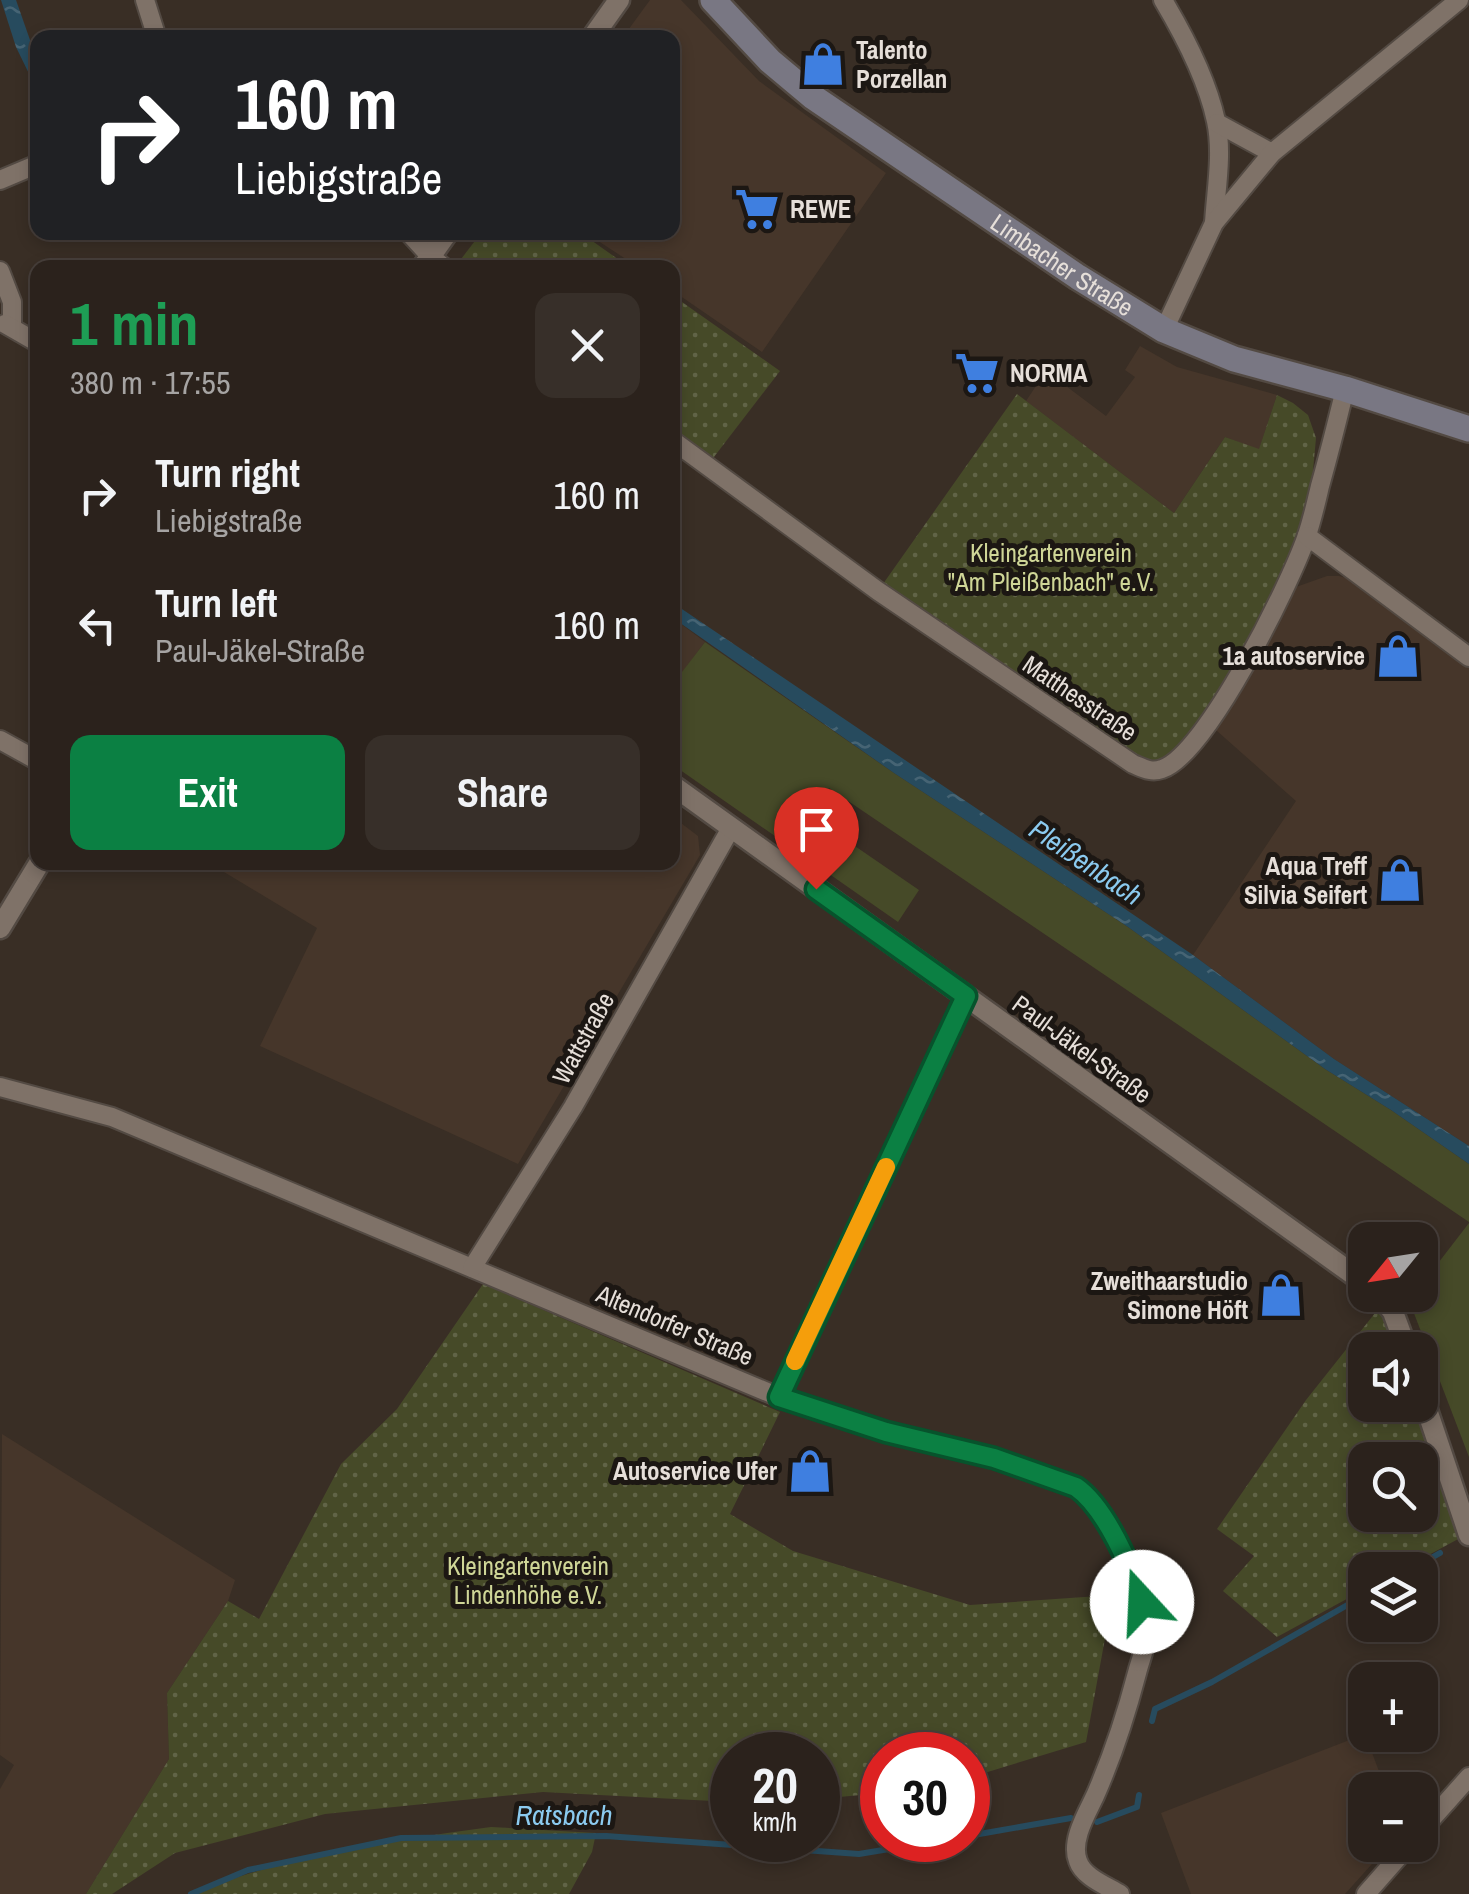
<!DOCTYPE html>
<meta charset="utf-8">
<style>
body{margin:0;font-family:"Archivo Narrow",sans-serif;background:#372f29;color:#f1f3f6;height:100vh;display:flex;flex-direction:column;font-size:38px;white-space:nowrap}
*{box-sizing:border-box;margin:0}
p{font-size:32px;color:#a6a4a3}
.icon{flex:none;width:55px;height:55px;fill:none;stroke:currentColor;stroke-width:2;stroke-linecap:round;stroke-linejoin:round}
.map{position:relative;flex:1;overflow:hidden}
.details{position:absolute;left:30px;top:260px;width:650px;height:610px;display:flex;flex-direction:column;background:#2b221c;border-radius:20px;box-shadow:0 5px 15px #0003,0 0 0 2px #473f3b}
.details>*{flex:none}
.hud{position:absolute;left:30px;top:30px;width:650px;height:210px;border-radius:20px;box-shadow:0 5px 15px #0003,0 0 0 2px #473f3b;background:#202124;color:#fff;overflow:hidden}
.needle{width:65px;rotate:240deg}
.fabs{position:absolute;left:1348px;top:1222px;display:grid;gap:20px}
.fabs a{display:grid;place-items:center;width:90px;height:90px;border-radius:20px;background:#2b221c;box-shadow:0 5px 15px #0003,0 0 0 2px #473f3b;font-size:50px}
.speed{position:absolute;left:710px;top:1732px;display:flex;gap:20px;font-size:50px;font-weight:700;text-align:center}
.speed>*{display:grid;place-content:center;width:130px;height:130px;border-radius:50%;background:#2b221c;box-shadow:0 5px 15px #0003,0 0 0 2px #473f3b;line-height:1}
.speed small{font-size:25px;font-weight:400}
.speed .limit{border:15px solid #d22;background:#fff;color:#111}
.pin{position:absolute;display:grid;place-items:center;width:85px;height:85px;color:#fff;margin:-102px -42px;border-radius:50% 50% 50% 0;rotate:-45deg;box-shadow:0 0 10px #0007}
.pin .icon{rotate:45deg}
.me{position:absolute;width:110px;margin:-55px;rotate:340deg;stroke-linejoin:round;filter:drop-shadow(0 0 8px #0008)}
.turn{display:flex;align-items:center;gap:35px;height:210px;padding:0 40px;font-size:45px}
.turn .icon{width:130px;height:130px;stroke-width:2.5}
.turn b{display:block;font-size:70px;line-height:85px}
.round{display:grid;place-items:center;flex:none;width:105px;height:105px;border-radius:20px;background:#372f29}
.head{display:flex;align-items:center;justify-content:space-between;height:170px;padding:0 40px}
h1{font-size:60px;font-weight:800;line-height:75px;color:#1e9e55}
.primary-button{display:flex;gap:20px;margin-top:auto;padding:20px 40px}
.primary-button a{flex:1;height:115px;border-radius:20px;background:#0b8043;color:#fff;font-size:40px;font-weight:800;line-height:115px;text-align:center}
.primary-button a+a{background:#372f29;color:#f1f3f6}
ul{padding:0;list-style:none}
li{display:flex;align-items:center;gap:30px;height:130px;padding:0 40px}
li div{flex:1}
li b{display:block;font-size:38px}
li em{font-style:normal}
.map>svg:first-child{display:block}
</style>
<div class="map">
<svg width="1469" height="1894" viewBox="0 0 1469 1894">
<defs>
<pattern id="park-dots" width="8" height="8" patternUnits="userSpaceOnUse" patternTransform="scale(2.5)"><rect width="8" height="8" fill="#464a28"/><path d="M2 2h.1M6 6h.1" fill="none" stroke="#616447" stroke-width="1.8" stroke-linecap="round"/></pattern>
<pattern id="water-ripples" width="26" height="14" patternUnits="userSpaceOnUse" patternTransform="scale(2.5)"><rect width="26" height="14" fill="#274b5e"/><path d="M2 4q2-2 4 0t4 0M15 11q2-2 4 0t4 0" fill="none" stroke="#466474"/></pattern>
</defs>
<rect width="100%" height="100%" fill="#392e25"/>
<g fill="#46362a">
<polygon points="650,0 681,0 759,81 886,173 762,352 673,291 672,268 638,267 586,233 672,232 672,38 623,37"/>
<polygon points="1140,346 1177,367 1277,395 1259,450 1225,437 1174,513 1026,401 1046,371 1106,416 1135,377 1125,370"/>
<polygon points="1327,576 1339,576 1354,580 1469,667 1469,1146 1334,1059 1193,955 1296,801 1208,723 1281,598 1296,587"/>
<polygon points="673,618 705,642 673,685"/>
<polygon points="673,817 698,836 700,855 518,1164 260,1046 317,928 209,863 672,862"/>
<polygon points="2,1434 235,1580 228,1601 167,1693 169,1759 86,1894 0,1894 0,1789 14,1765 0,1755"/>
<polygon points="1365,1734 1386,1790 1365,1790 1365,1845 1389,1845 1345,1894 1191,1894 1161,1813"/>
</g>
<g fill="#464a28">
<polygon points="705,642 894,773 1128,927 1325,1069 1391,1110 1469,1164 1469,1222 829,788 814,818 919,890 898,922 673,765 672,685"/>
<polygon points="1469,1223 1469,1457 1407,1295 1420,1295 1420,1270 1432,1271"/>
</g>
<g fill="url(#park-dots)" fill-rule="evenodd">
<polygon points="481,233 581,233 629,267 455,267"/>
<polygon points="672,295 780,371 707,466 673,440"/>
<polygon points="1017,394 1174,513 1225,437 1259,449 1277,395 1293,403 1308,415 1316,438 1307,536 1208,723 1151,771 878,591"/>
<polygon points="483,1284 780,1412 730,1514 793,1551 970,1605 1113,1595 1086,1742 968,1778 968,1755 882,1755 882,1793 818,1799 818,1755 732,1755 732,1802 543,1792 325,1814 175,1853 112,1894 86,1894 169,1759 167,1693 228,1601 259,1619 341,1464 397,1409"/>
<path d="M1383,1303L1402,1350H1365V1405H1419L1460,1538L1401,1570H1365V1589L1277,1637L1223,1591L1254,1556L1217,1529L1306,1400ZM1365,1460H1420V1515H1365Z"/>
<path d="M491,1827L596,1833L592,1852L569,1894H195C216,1883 239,1877 261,1870C336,1847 413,1838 491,1827Z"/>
</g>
<g fill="url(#water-ripples)">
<polygon points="1,0 16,0 37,60 37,90 16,47"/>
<polygon points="673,603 1193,955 1334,1059 1469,1146 1469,1164 1391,1110 1325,1069 1128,927 894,773 673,618"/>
</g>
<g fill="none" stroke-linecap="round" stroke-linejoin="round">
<g stroke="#274b5e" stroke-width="6">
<polyline points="1410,1570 1440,1553"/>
<polyline points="1152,1721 1155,1709 1212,1682 1365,1595"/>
<polyline points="1097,1822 1137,1807 1139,1795"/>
<polyline points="968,1836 1071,1818"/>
<polyline points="191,1894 248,1870 401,1838 606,1836 859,1854 943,1840"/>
</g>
<g stroke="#534a43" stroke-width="22">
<g id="minor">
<polyline points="145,0 157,38"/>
<path d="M1163,0C1185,37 1207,79 1216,121C1223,153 1216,190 1214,223"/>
<polyline points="1217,123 1272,153"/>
<polyline points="0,180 38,164"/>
<polyline points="408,232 430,256 445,268"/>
<polyline points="0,271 12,302 12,327"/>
<polyline points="5,324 38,343"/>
<polyline points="1164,330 1214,223 1272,153 1459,0"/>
<path d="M672,440L878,591L1133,764C1143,768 1151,773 1162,769C1206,755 1290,584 1306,538C1312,521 1316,503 1320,486C1329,454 1337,422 1345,389"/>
<polyline points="1307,536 1469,657"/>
<polyline points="0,740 38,761"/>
<path d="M0,1087L112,1117L779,1397L886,1432L994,1458L1076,1487C1093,1498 1102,1518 1113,1535C1130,1561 1148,1603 1147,1635C1146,1647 1140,1661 1137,1673C1126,1715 1113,1755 1095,1796C1087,1813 1070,1841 1078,1861C1083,1877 1107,1886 1120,1894"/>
<polyline points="472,1268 573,1107 731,828"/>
<polyline points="779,1397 966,997"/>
<polyline points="1420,1832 1469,1777"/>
<polyline points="1366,1894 1409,1845"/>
</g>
</g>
<g stroke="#534a43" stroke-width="25">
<g id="tertiary">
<polyline points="592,38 619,0"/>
<polyline points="422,268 448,232"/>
<polyline points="672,785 1365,1283"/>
<polyline points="0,928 40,862"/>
<polyline points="1380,1295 1393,1312 1407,1350"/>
<polyline points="1420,1389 1469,1535"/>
</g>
</g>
<g stroke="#534a43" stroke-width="30">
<g id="secondary">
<path id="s1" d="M713,0L770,61L813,97L1078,277L1164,330L1234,359L1345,389L1469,429"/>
</g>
</g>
<use href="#minor" stroke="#7f7268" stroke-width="18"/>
<use href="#tertiary" stroke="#7f7268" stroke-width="20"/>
<use href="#secondary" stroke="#797783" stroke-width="25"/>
</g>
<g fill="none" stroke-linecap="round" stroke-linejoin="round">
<g stroke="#07532c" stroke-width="25">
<path id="route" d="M816,889L966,996L779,1397L886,1432L994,1458L1076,1487C1105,1507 1132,1568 1142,1602"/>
</g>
<use href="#route" stroke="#0b8043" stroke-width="18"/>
<polyline stroke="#f59e0b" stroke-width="18" points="795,1361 886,1167"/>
</g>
<defs>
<g id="shop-bare" transform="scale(3.45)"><path d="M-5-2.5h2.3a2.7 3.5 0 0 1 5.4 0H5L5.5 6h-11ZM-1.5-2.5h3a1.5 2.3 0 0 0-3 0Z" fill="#3f7fe0" stroke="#1c1713" stroke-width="2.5" paint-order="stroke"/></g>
<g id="supermarket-bare" transform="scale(3.45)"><path d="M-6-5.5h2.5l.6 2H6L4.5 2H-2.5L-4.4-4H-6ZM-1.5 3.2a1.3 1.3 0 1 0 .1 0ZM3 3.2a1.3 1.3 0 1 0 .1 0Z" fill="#3f7fe0" stroke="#1c1713" stroke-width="2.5" paint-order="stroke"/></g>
</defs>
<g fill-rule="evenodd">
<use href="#shop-bare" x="823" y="64"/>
<use href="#supermarket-bare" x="757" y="209"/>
<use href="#supermarket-bare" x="977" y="373"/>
<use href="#shop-bare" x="1398" y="656"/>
<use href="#shop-bare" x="1400" y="880"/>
<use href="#shop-bare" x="1281" y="1295"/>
<use href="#shop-bare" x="810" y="1471"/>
</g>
<g text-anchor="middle" stroke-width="10" stroke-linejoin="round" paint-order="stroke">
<g font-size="25" font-weight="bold" fill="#e6dfd9" stroke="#1c1713" text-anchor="end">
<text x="856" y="59" text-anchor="start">Talento<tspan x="856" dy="29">Porzellan</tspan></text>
<text x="790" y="218" text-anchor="start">REWE</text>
<text x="1010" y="382" text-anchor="start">NORMA</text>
<text x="1365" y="665">1a autoservice</text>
<text x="1367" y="875">Aqua Treff<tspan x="1367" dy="29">Silvia Seifert</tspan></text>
<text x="1248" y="1290">Zweithaarstudio<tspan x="1248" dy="29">Simone Höft</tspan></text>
<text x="777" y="1480">Autoservice Ufer</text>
</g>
<g font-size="25" fill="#e6dfd9" stroke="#1c1713">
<text dy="9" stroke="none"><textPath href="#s1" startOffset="440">Limbacher Straße</textPath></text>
<text transform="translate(1080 698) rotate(34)" y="9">Matthesstraße</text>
<text transform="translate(583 1038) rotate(-61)" y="9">Wattstraße</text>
<text transform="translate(1082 1049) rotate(36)" y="9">Paul-Jäkel-Straße</text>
<text transform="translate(675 1325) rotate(23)" y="9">Altendorfer Straße</text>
</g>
<g font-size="25" fill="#cfd697" stroke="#1c1713">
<text x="1051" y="562">Kleingartenverein<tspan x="1051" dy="29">"Am Pleißenbach" e.V.</tspan></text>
<text x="528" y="1575">Kleingartenverein<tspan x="528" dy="29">Lindenhöhe e.V.</tspan></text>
</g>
<g font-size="28" font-style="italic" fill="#8bcaef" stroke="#1c1713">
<text transform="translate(1086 862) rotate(34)" y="10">Pleißenbach</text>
<text x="564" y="1825">Ratsbach</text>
</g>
</g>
</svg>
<div class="fabs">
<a><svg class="needle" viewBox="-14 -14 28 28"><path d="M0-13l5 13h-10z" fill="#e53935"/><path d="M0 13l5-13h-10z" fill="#a6a4a3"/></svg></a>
<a><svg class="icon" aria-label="sound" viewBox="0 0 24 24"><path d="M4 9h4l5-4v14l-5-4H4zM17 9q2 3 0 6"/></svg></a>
<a><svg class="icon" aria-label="search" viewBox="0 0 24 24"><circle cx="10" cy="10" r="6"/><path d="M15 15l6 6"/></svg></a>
<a><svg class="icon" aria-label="layers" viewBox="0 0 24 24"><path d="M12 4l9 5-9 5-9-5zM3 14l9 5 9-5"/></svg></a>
<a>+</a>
<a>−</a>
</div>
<div class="speed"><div>20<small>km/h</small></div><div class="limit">30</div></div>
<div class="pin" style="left:816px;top:889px;background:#d93025"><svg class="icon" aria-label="arrive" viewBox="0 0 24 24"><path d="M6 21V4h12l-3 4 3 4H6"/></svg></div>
<svg class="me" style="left:1142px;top:1602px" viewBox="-20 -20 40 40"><circle r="19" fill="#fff"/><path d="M0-13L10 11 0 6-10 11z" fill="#0b8043"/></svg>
<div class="hud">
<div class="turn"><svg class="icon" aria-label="right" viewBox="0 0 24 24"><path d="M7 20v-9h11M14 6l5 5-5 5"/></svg><div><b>160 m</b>Liebigstraße</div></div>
</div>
<section class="details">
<div class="head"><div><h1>1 min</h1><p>380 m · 17:55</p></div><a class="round"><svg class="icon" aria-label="close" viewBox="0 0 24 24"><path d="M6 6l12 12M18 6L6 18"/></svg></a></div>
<ul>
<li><svg class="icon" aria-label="right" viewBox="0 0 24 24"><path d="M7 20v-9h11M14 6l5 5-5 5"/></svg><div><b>Turn right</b><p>Liebigstraße</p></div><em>160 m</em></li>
<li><svg class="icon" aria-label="left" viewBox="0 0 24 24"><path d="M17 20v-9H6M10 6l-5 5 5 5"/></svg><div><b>Turn left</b><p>Paul-Jäkel-Straße</p></div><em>160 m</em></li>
</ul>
<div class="primary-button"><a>Exit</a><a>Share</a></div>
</section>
</div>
